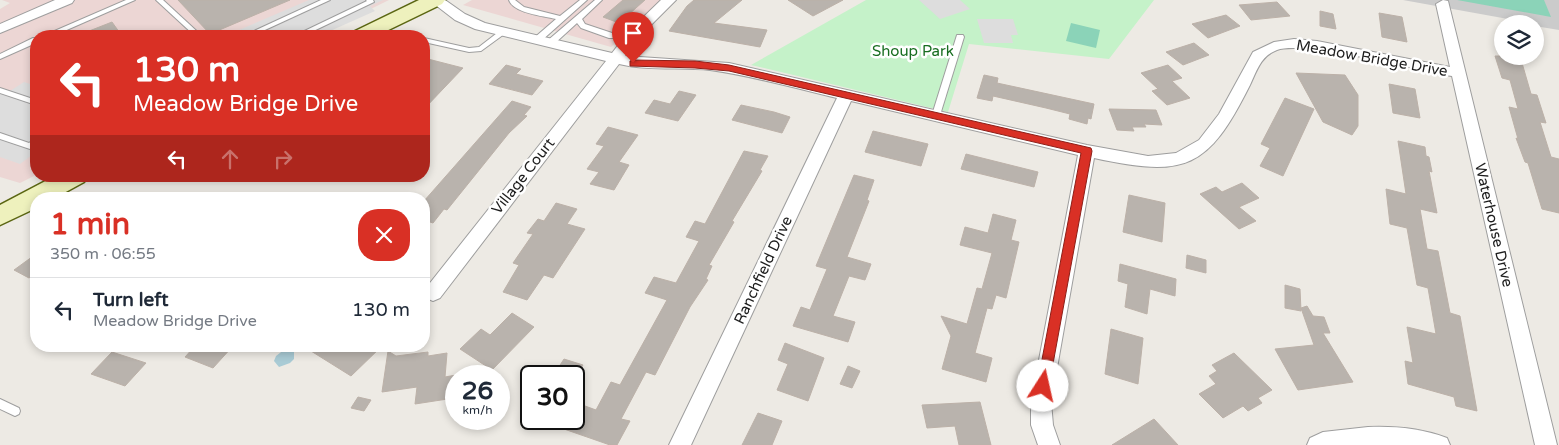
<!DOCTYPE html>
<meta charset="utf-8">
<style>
body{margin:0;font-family:"Varela Round",sans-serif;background:#f6f6f7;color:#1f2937;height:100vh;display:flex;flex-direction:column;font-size:19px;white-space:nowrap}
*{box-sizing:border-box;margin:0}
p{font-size:16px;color:#747a83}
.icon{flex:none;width:28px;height:28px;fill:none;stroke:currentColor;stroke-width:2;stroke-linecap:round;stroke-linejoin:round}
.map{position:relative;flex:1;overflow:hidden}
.side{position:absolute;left:30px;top:192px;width:400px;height:160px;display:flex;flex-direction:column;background:#fff;border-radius:20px;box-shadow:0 2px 8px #0003}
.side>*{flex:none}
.hud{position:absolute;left:30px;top:30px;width:400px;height:152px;border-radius:20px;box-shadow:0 2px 8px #0003;background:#d93025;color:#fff;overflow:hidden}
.controls{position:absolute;left:1494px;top:15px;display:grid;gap:10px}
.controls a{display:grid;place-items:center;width:50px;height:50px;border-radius:50%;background:#fff;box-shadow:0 2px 8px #0003;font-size:25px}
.speed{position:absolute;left:445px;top:365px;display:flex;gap:10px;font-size:25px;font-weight:700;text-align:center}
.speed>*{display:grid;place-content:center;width:65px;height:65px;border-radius:50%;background:#fff;box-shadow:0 2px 8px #0003;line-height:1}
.speed small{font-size:12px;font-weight:400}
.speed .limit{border:2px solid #111;border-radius:8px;background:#fff;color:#111}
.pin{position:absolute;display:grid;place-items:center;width:42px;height:42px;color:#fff;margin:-51px -21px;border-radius:50% 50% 50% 0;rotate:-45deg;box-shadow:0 0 5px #0007}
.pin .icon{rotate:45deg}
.me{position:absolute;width:55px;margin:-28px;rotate:10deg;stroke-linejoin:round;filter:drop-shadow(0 0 4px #0008)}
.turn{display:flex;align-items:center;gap:18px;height:105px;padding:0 20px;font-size:22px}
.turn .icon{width:65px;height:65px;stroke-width:2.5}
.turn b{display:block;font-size:35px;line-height:42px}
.lanes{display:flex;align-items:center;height:48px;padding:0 20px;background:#0003;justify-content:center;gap:25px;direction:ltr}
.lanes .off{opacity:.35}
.round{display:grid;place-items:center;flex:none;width:52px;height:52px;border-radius:20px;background:#f6f6f7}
.summary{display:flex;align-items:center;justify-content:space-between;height:85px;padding:0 20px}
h1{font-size:30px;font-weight:800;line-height:38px;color:#d93025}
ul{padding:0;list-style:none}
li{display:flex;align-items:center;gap:15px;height:65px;padding:0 20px;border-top:1px solid #e0e1e3}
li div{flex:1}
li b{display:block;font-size:19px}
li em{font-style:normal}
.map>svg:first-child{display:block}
</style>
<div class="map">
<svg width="1559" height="445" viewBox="0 0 1559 445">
<rect width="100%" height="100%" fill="#edeae4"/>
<g fill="#ecd6d4">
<polygon points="2,0 389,0 316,36 36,36 36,175 20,183 0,177 0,9 10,3"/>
<polygon points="472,0 665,0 611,47 463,5"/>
</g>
<polygon fill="#cbcbcb" points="1403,0 1559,0 1559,30 1535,26 1535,24"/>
<polygon fill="#c5f2c9" points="866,0 1154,0 1109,59 969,44 948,112 751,65"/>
<g fill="#8bd3b8">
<polygon points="1457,0 1544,0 1551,17"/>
<polygon points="1071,23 1100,30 1096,48 1066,41"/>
</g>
<g fill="#ddd">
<polygon points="309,0 383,0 370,6 375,11 319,36 225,36"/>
<polygon points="919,0 960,0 970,9 940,19"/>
<polygon points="977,19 1013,19 1018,35 1011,35 1013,43 984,43"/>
<polygon points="24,82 36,86 36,152 20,164 0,157 0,91 4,89 10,91"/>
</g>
<polygon fill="#a9cbd5" points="285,349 294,351 294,359 290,363 279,367 274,361 276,356"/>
<g fill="#b9b3ad" stroke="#bcb1a8">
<polygon points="178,0 290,0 210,34"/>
<polygon points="623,0 645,0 619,23 603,17"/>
<polygon points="694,0 742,0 714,23 767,30 760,47 669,31 687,6"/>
<polygon points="788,0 843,0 813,16"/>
<polygon points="1277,2 1290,16 1251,20 1239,5"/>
<polygon points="1320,11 1333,14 1336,29 1320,26"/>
<polygon points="1379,13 1402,17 1407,42 1382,37"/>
<polygon points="1226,15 1240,26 1208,38 1192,24"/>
<polygon points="112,22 122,36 79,36 79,35"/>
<polygon points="1194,43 1209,55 1183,65 1166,52"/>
<polygon points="1495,56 1520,56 1531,94 1537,95 1546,123 1540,122 1551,157 1559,159 1559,213 1542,209 1528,163 1525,162 1516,138 1518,139 1509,107 1518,109 1510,80 1502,78"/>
<polygon points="424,58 463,68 424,109"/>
<polygon points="506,65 521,69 516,74 543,81 532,95 489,84"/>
<polygon points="1168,65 1182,78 1172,81 1190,98 1167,105 1152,91 1158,89 1141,73"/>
<polygon points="1296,73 1345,75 1358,95 1358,126 1352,135 1323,122"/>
<polygon points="984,75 998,78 997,83 1094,104 1091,119 1088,118 1087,124 1069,119 1070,114 1046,108 993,96 992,101 977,98"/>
<polygon points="1389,84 1415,89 1420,118 1393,113"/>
<polygon points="679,91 696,95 678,121 645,113 654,100 670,104"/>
<polygon points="1285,98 1314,109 1283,176 1260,166 1270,148 1261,144"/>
<polygon points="512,101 531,107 524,115 527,116 509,133 447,210 444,209 433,223 424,220 424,201"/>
<polygon points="741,105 774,112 790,117 782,133 732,120"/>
<polygon points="1109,109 1156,110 1162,125 1144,124 1146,127 1132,127 1134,131 1117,130"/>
<polygon points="608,127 638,135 619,162 629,165 614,190 590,184 599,172 587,169 604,146 596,144"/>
<polygon points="873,131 928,144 921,166 865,152"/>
<polygon points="1398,141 1425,147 1426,156 1429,157 1432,172 1429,171 1437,213 1420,209 1427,249 1438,251 1450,313 1460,316 1477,411 1456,406 1454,397 1408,384 1405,361 1413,363 1407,327 1436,334 1428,288 1417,285 1407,228 1390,224 1386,189 1406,194"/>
<polygon points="744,151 768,156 760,170 762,171 732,221 734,222 709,265 712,266 706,279 708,280 690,307 655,375 646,372 621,419 630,421 617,445 610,445 541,421 541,419 574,419 574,402 596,410 611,382 620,385 667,300 645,293 654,277 676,283 699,241 686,237 695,221 705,224"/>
<polygon points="966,154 1038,172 1034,187 961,169"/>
<polygon points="854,175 874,180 867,200 869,201 847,257 871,264 865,280 849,276 833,316 855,322 848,342 793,326 801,307 810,310 827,269 816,266"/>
<polygon points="1242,183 1259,198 1239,207 1256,221 1239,229 1200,194 1216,187 1222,192"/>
<polygon points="1129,195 1165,203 1162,242 1123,232"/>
<polygon points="556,203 577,209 567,224 585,229 553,278 544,275 527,300 503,292 519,265 513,263 533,234 527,233 538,219 544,221"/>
<polygon points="993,214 1016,220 1011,240 1019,242 1006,298 996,295 992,309 987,308 975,353 992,358 986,382 942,369 951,336 941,316 967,324 977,288 982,289 992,253 960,245 965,227 988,233"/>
<polygon points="36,254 36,273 29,278 14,270"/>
<polygon points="1187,255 1206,260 1206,273 1186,268"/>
<polygon points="1120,264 1176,279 1175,296 1150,289 1147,314 1125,307 1128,284 1118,281"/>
<polygon points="1285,285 1300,289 1301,311 1285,308"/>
<polygon points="1307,306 1313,316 1324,317 1330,333 1323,333 1353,382 1298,390 1275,349 1314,345 1301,308"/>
<polygon points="512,313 534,327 492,370 460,349 481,329 490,335"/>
<polygon points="1111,329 1143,338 1138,384 1105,374"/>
<polygon points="785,343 824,358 808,401 777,390 788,364 778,360"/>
<polygon points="195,346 233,346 213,368 185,357"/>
<polygon points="303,346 382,346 351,376"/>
<polygon points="388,351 396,356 428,352 428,356 447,353 445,377 456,375 454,398 415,404 417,387 382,392"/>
<polygon points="112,352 146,363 125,386 91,374"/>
<polygon points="1234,353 1272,390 1258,398 1262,403 1248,411 1243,406 1223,418 1199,394 1216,384 1209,376 1217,371 1212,365"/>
<polygon points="564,359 583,365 576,376 553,376"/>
<polygon points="848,366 860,371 852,388 840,384"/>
<polygon points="358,397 371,400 364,411 351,408"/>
<polygon points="980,402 991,445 959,445 955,426 927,428 922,405"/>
<polygon points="758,413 782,421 772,445 742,445"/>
<polygon points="1154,419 1178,445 1112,445"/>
</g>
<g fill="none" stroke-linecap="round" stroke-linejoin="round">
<g stroke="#9e9e9e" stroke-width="2">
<g id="lane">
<polygon points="126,0 135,0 53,36 43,36"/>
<polygon points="156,0 163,0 202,36 195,36"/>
<polygon points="321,0 330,0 252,36 243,36"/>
<polygon points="366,0 373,0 374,2 303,36 294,36 367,1"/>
<path d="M509,0H515L524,7L560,16L580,0H587L540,42H537L533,40L534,38L556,19C543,16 513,13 509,0Z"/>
<polygon points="595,0 602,0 582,19 585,24 615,34 615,38 609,38 581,28 577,23 553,45 547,45 547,41"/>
<polygon points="501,30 503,30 507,32 481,51 469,52 424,42 424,38 469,48 479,47"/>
<polygon points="957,35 963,35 964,37 940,115 939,117 933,117 932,115"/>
<polygon points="33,38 36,38 36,43 0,59 0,54"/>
<polygon points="0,88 36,100 36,105 0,93"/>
<polygon points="0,133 29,143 36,138 36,145 33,148 30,149 0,139"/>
<polygon points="0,399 19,408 20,411 19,414 15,416 0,409"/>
</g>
</g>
<g stroke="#9e9e9e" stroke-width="2">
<g id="street">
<polygon points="55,0 74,0 72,3 0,33 0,24"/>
<path d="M429,0H445L465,14L485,23L612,53L630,30L661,0H676L640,36L625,56L729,63L1087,145L1148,156L1176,153L1199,140L1219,114L1253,52L1274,42L1294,39L1317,41L1450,67L1436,4L1443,0L1448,1L1557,445H1535L1452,76C1419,70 1304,40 1277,50C1261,56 1257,70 1250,85C1208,169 1186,178 1094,158L1051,402L1053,425L1060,445H1038L1031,425V402L1078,155L851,101L691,445H669L837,98C795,88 753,76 710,70C680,67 648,71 619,64L440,298L433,301L426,298L424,293L426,288L606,61L475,29L455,20Z"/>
<path d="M1368,427C1394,426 1421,428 1447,438L1450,445H1307L1310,438L1323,432Z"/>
</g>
</g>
<g stroke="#5b6612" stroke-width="3">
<g id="secondary">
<polygon points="419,0 445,0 442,4 376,36 350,36 353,32"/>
<polygon points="55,176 88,176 84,182 53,199 36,199 36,208 0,225 0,205"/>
</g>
</g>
<use href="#lane" fill="#fff" fill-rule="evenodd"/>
<use href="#street" fill="#fff" fill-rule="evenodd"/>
<use href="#secondary" fill="#eef1bd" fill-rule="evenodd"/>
</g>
<polygon fill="#d93025" stroke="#8d1f18" points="633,60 695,61 729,65 1091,148 1092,151 1048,391 1043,392 1039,391 1037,386 1081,153 729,71 695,68 630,66 630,61"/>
<g text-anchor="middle" stroke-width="5" stroke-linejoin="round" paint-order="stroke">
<g font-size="15" fill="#186d20" stroke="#fff">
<text x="913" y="56">Shoup Park</text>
</g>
<g font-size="15" fill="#1d1d1d" stroke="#fff">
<text transform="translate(1372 58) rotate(10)" y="5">Meadow Bridge Drive</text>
<text transform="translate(523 176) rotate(-52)" y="5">Village Court</text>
<text transform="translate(1494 225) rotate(77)" y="5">Waterhouse Drive</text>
<text transform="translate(763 270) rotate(-65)" y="5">Ranchfield Drive</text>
</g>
</g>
</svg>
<div class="controls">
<a><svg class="icon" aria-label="layers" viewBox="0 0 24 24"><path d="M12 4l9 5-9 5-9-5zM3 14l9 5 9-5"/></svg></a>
</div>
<div class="speed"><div>26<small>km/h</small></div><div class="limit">30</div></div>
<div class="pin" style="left:633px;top:63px;background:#d93025"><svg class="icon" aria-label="arrive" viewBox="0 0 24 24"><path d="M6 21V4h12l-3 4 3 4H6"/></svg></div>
<svg class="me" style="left:1043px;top:386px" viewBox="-20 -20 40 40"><circle r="19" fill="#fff"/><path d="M0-13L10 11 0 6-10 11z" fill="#d93025"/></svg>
<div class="hud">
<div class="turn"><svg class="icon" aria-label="left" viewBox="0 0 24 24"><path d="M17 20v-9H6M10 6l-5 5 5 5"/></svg><div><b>130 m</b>Meadow Bridge Drive</div></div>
<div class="lanes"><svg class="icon" aria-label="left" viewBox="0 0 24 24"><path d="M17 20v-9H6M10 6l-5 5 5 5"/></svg><svg class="icon off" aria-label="ahead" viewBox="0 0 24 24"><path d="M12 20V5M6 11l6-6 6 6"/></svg><svg class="icon off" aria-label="right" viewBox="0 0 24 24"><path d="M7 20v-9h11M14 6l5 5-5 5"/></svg></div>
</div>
<section class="side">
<div class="summary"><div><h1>1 min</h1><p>350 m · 06:55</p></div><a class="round" style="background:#d93025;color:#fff"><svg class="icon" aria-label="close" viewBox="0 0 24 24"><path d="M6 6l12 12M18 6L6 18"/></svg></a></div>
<ul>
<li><svg class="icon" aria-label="left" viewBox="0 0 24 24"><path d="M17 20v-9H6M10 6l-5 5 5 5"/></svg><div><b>Turn left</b><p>Meadow Bridge Drive</p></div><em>130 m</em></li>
</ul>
</section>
</div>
